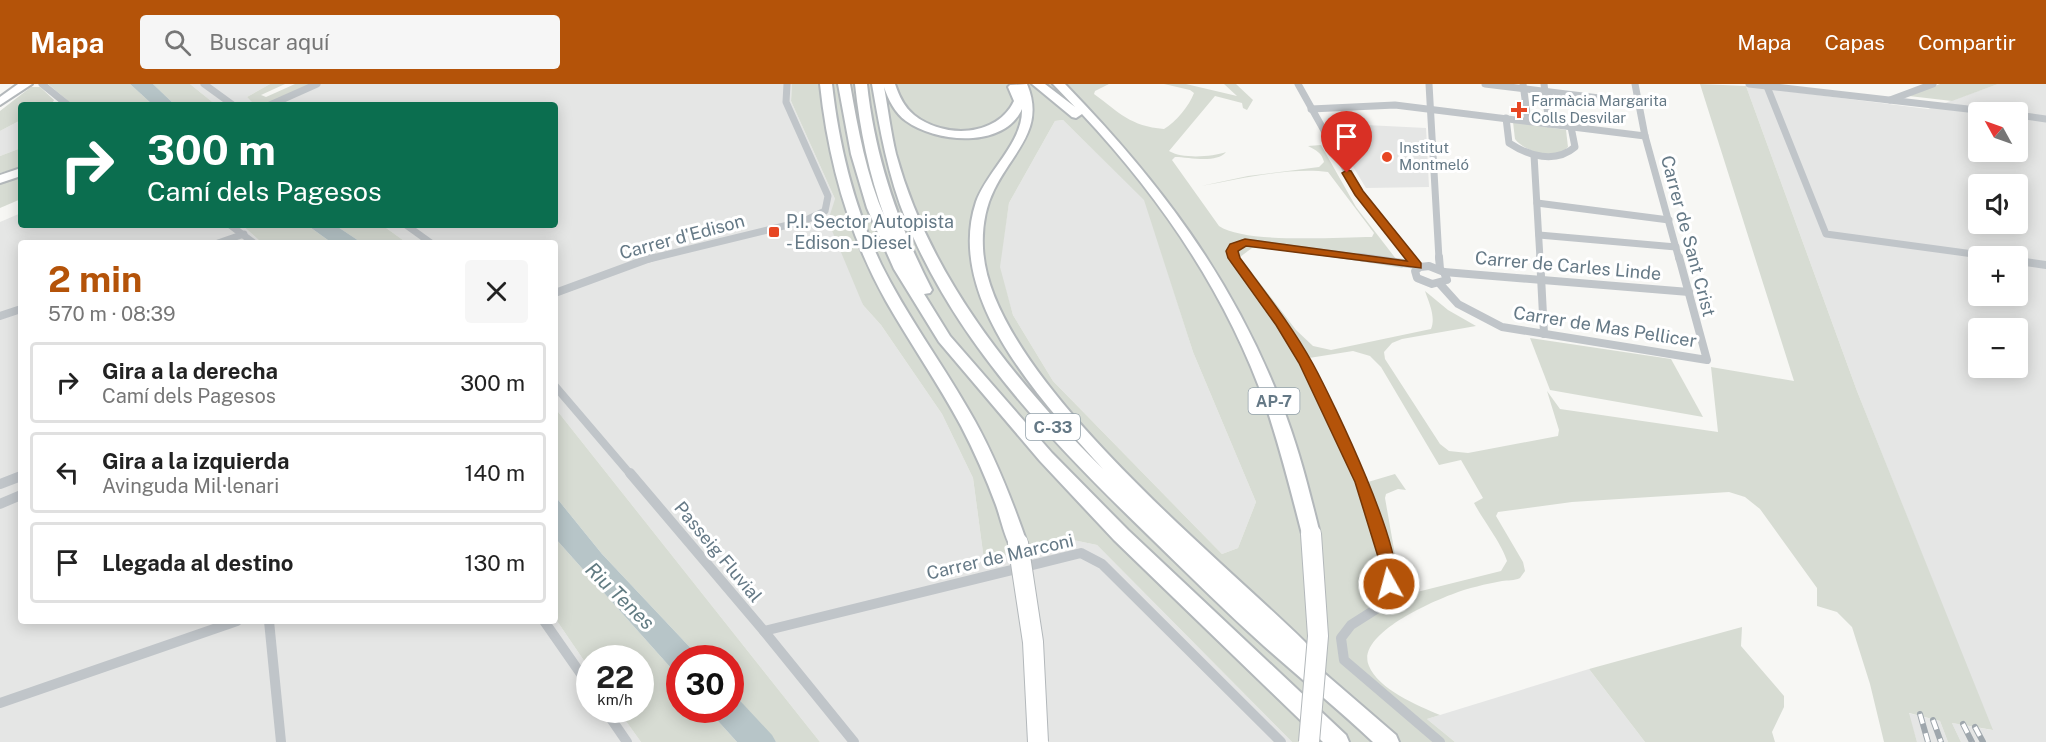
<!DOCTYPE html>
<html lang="es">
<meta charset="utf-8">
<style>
body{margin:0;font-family:"Public Sans",sans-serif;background:#f6f6f6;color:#222;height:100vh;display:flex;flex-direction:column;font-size:22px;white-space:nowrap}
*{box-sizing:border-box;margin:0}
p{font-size:20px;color:#767676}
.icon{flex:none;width:33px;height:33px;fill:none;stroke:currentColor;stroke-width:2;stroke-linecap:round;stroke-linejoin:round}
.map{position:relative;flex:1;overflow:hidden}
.drawer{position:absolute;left:18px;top:156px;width:540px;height:384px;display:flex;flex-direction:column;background:#fff;border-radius:6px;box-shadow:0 3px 15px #0003}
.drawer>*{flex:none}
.top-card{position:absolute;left:18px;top:18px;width:540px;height:126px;border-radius:6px;box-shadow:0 3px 15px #0003;background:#0b6e4f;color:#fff;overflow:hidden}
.needle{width:39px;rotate:310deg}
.fabs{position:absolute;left:1968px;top:18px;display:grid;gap:12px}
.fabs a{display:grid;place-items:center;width:60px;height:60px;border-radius:6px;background:#fff;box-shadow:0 3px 15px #0003;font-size:30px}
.speed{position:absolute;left:576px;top:561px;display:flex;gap:12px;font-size:30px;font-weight:700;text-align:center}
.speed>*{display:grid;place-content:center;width:78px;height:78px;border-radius:50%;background:#fff;box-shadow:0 3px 15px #0003;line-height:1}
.speed small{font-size:15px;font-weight:400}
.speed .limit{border:9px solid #d22;background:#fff;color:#111}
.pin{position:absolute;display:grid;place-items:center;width:51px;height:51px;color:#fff;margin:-62px -26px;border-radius:50% 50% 50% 0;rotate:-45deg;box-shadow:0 0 6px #0007}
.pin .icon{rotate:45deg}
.me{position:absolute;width:66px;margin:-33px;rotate:353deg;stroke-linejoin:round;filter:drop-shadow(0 0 4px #0008)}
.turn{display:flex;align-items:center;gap:21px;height:126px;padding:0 30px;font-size:27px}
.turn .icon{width:78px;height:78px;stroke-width:2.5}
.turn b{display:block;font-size:42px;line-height:51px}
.round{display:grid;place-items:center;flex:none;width:63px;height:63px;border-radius:6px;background:#f6f6f6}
.summary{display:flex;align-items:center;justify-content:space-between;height:102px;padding:0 30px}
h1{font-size:36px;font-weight:700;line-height:45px;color:#b45309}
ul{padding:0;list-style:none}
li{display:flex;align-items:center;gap:18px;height:81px;margin:0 12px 9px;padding:0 18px;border:3px solid #e0e0e0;border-radius:6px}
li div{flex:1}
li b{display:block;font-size:22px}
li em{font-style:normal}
header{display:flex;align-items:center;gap:36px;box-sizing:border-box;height:84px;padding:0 30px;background:#b45309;color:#fff}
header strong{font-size:28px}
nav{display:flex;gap:33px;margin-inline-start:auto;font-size:21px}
.search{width:420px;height:54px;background:#f6f6f6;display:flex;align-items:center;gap:15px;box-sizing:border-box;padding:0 21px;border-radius:6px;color:#767676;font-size:22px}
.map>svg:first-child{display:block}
</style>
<header>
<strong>Mapa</strong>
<div class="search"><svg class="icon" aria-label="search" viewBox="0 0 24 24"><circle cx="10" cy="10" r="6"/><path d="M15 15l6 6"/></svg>Buscar aquí</div>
<nav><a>Mapa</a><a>Capas</a><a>Compartir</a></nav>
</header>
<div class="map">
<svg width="2046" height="658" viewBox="0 0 2046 658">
<rect width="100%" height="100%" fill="#f7f7f4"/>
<g fill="#e5e6e5" fill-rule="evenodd">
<polygon points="190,0 270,0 247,13 255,20 265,20 311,0 792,0 791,17 835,115 863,221 881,241 942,330 973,394 984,476 1073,456 1097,461 1292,658 820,658 555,324 555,159 407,159 382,141 555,141 555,21 216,21"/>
<path d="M1998,0H2046V658H1961L1952,639L1992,646L1857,307L1746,2L1928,25ZM1978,28H2018V68H1978ZM1978,100H2018V140H1978ZM1978,172H2018V212H1978ZM1978,244H2018V284H1978Z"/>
<polygon points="21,36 21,64 0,72 0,47"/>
<polygon points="1063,36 1145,116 1193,268 1256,418 1238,464 1222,470 1053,297 1013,231 999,183 1009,119 1055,37"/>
<polygon points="1366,41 1426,44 1429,103 1366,104 1329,43"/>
<polygon points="21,129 21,141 242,141 262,159 21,159 21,537 555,537 555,534 589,584 590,626 618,626 641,658 0,658 0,138"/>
<polygon points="1589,585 1645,658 1455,658 1427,635"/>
<polygon points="1908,629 1940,637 1948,658 1917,658"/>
</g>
<g fill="#d7dcd3" fill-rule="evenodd">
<polygon points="48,0 130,0 153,21 73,21"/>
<polygon points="153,0 190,0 216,21 175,21"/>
<polygon points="270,0 285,0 261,11 266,13 295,0 311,0 266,20 253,19 247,13"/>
<path d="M792,0H1109L1095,7L1094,10C1120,29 1130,42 1164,45C1176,38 1189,22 1194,9L1190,6L1164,0H1186L1237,12L1224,0H1236L1253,16L1247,26L1243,24L1242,19L1215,12L1169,67C1182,75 1212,73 1226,68C1216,80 1189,73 1175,73L1172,76L1219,142C1245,160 1338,153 1372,153L1374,149L1328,88C1290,83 1239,95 1201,102L1248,92L1319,83L1324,78C1322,69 1316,66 1308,62L1321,61L1356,123L1403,184L1268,163L1252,164L1240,173L1296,246L1313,262L1331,266L1431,245C1436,233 1429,219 1425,207L1448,226L1476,242L1402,255L1392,259L1384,268L1385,275L1440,360L1449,367L1468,369L1558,352L1559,346L1547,307L1560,325L1718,348L1711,283L1794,297L1700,0L1746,2L1857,307L1993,646L1952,639L1961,658H1948L1940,637L1909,629L1917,658H1884L1870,600L1852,543L1837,528L1817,522V504L1760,425L1745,413L1729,408L1572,418L1498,428L1496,432L1523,478L1525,487L1520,494C1514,497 1508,496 1502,497C1486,500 1468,504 1453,510C1431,518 1355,551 1369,582C1378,605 1418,622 1440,631L1427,635L1455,658H1292L1097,461L1073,456L984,476L973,394L942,330L881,241L863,221L828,137L835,115L791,17ZM1063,36L1144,116L1193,268L1256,418L1238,464L1222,470L1053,297L1013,231L1000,183L1009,119L1055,37ZM1353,267L1370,272L1381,283L1439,381L1461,376L1483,414L1474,419C1483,436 1502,460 1507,477L1501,487L1413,509L1401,505L1385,414L1386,410L1398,405L1406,406L1395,390L1368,398L1309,274Z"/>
<polygon points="1940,0 1998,0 1952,17 1909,12"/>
<polygon points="31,3 40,3 54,16 52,20 21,21 21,36 0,47 0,27"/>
<path d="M1513,38L1566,46L1568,63C1555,77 1525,68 1515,55Z"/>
<polygon points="21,64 21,83 0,89 0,72"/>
<polygon points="21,90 21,115 0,124 0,97"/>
<polygon points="242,141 307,141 332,159 262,159"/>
<polygon points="335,141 382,141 407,159 362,159"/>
<polygon points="1530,254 1671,275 1703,333 1550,306"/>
<polygon points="555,324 820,658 776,658 731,607 730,574 700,574 602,470 555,412"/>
<polygon points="555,454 679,593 680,626 708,626 737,658 641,658 618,626 640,626 640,574 590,574 589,584 555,534"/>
<polygon points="1742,543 1741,562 1784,612 1784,623 1772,648 1775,658 1645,658 1589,585"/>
</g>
<g fill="#b7c5c8">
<polygon points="130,0 153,0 175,21 153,21"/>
<polygon points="307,141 335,141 362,159 332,159"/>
<polygon points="555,412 602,470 700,574 680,574 679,593 555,454"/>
<polygon points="731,607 772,651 776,658 737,658 708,626 730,626"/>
</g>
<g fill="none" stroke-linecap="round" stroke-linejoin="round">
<g stroke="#b3b8bb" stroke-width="4">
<g id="motorway">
<polygon points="18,0 32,0 0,21 0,13"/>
<path d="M820,0H832C839,62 854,123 881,180C906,231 940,276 968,325C993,367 1011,413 1027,459L1025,464L1018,466L1011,464C1004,451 1001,435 996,421C986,394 974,367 961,342C938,299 910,259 886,217C848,149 828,76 820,0Z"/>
<path d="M838,0H850C858,45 866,91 885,134C869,90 860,46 855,0H867C875,74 898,140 932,206L930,209L924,210L950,252L1052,369L1128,446L1346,651L1349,658H1323L1114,456L1040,377L939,258L894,185L867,124L851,70Z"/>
<path d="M872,0H895C899,12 904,23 914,31C944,55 997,53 1014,17L1008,3L1010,1L1027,0C1046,46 1012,68 994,106C985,124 982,145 983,164C988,289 1218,472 1305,558L1319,576L1316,582L1396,651L1399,658H1373C1338,625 1300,594 1264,562C1226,528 1190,492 1153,456C1057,363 957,262 906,136C888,92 880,46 872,0ZM884,3C888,15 895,29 906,37C936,59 1004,65 1022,25C1023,59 987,87 976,118C944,214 1043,319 1103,385C1014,296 930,194 896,70C891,49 888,25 884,3Z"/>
<path d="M1032,0H1045L1075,23L1053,0H1065C1159,97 1231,192 1281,319C1298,361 1309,406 1320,450L1318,455L1311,457L1304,455L1302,450C1291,407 1280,364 1266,322C1228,213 1161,114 1082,30L1076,34L1072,33Z"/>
<polygon points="21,84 21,92 0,99 0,91"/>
</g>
</g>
<g stroke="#c0c5c9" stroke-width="7">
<polyline points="42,0 68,21"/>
<polyline points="204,0 233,21"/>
<polyline points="1298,0 1359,109 1412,175"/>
<polyline points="1429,0 1439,175"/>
<polyline points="1485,0 1640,19"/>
<polyline points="1523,0 1528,37"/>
<polyline points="1544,0 1549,40"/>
<polyline points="1635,0 1645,52 1679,175"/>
<polyline points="1749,0 1994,28"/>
<polyline points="1766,0 1826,150 1988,172"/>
<polyline points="1890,16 1933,0"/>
<polyline points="270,21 317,0"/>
<polyline points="1311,25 1395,21 1645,52"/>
<polyline points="2018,31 2046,35"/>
<path d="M1506,34L1509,59C1529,72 1555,80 1575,63L1571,43"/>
<polyline points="1534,71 1540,175"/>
<polyline points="1537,119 1669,136"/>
<polyline points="230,141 254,159"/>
<polyline points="406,141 431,159"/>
<polyline points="1539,151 1676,163"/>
<polyline points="218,159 244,150"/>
<polyline points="649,175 804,137 825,127 828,112 786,18 787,0"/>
<polyline points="1235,175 1232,167 1234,163 1245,158 1371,175"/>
</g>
<g stroke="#c0c5c9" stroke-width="8">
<polyline points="1234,173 1304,276 1329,325 1358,391"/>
<polyline points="1360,173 1417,181"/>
<polyline points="1411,173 1418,182"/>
<polyline points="1439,173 1440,185"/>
<polyline points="1540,173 1544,250"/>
<polyline points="2018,177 2046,181"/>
<polygon points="1429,182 1444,188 1447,196 1432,200 1417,194 1415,187 1420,183"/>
<polyline points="1444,188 1689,208"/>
<polyline points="1440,200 1458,220 1502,243 1707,276 1679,173"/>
<polyline points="555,209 653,173"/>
<polyline points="0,232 21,225"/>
<polyline points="555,302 631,391"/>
</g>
<g stroke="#c0c5c9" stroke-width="10">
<polyline points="630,389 764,547 854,658"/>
<path d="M1358,389C1370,419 1400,491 1384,520L1351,541L1341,554L1344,576L1440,658"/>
<polyline points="0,400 21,392"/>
<polyline points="0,420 21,411"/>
<polyline points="269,537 281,658"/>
<polyline points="544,537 590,603"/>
<polyline points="764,547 1081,469 1102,480 1281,658"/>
<polyline points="0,619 237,537"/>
<polyline points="605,626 627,658"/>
</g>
<use href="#motorway" fill="#fff" fill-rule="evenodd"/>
<g stroke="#9fa7ad" stroke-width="6">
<g id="rail">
<polyline points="1920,630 1928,658"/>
<polyline points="1933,636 1941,658"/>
<polyline points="1963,640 1972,658"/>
<polyline points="1975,643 1983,658"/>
</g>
</g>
<use href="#rail" stroke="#fff" stroke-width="4" stroke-dasharray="10" stroke-linecap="butt"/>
<g stroke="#b3b8bb" stroke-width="22" stroke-linecap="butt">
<g id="motorway-bridge">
<polyline points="1018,459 1033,558 1038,658"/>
<polyline points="1309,658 1318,552 1311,450"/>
</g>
</g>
<use href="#motorway-bridge" stroke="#fff" stroke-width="20"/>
</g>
<path fill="#b45309" stroke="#753606" stroke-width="1.5" d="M1347,86L1351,87L1363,107L1421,179V184L1246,162L1238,167L1240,174C1265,208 1292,242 1313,280C1331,313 1410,475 1394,505L1389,507L1383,505L1379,476L1355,398L1299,279L1276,241L1228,174L1226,167L1230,160L1245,155L1407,177L1355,111L1342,89Z"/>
<g fill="#e74724" stroke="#fff" stroke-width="2">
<path d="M1516 17h6v6h6v6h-6v6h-6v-6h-6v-6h6z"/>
<circle cx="1387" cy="73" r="6"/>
<rect x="768" y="142" width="12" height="12" rx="3"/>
</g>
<g text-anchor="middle" stroke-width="6" stroke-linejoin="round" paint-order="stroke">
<g font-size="15" fill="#657986" stroke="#fff" text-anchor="start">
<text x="1531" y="22">Farmàcia Margarita<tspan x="1531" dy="17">Colls Desvilar</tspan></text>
<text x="1399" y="69">Institut<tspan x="1399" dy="17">Montmeló</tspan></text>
</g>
<g fill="#fff" stroke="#93a1aa" stroke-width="1.5">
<rect x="1248.5" y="304" width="51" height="26" rx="4.5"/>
<rect x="1026" y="330" width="54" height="26" rx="4.5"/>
</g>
<g font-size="16" font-weight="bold" fill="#657986">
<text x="1274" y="323">AP-7</text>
<text x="1053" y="349">C-33</text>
</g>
<g font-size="18" fill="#657986" stroke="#fff" text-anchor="start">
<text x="786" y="144">P.I. Sector Autopista<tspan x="786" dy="21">- Edison - Diesel</tspan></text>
</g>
<g font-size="18" fill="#657986" stroke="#fff">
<text transform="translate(1688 152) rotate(75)" y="6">Carrer de Sant Crist</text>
<text transform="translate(682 153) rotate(-15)" y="6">Carrer d'Edison</text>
<text transform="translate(1568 182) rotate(5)" y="6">Carrer de Carles Linde</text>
<text transform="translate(1605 243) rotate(9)" y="6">Carrer de Mas Pellicer</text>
<text transform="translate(718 468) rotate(50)" y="6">Passeig Fluvial</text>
<text transform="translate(1000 473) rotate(-13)" y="6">Carrer de Marconi</text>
</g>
<g font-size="20" font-style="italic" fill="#617b82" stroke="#fff">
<text transform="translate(620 512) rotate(44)" y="7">Riu Tenes</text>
</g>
</g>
</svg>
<div class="fabs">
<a><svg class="needle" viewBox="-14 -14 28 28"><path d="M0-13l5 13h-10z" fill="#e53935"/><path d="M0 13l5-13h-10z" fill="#767676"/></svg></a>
<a><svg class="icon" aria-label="sound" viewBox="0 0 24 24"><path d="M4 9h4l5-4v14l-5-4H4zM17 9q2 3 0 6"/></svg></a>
<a>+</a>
<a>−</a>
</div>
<div class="speed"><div>22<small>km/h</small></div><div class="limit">30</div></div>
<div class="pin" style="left:1347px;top:89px;background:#d93025"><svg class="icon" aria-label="arrive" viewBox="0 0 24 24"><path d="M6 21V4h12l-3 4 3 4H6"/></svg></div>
<svg class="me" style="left:1389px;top:500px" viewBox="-20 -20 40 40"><circle r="17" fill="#b45309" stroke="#fff" stroke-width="3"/><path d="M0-11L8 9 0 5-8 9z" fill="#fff"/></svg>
<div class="top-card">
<div class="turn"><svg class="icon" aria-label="right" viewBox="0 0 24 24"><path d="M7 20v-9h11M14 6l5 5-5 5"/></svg><div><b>300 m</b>Camí dels Pagesos</div></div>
</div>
<section class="drawer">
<div class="summary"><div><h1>2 min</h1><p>570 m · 08:39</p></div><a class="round"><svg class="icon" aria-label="close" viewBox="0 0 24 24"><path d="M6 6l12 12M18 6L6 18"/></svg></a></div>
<ul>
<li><svg class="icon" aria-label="right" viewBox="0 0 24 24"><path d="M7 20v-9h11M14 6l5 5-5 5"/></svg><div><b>Gira a la derecha</b><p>Camí dels Pagesos</p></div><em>300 m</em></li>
<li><svg class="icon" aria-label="left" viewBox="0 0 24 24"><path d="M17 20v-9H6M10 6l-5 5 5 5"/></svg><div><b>Gira a la izquierda</b><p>Avinguda Mil·lenari</p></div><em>140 m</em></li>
<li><svg class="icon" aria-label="arrive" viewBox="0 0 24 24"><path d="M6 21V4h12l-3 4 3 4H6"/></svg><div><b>Llegada al destino</b></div><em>130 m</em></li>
</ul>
</section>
</div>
